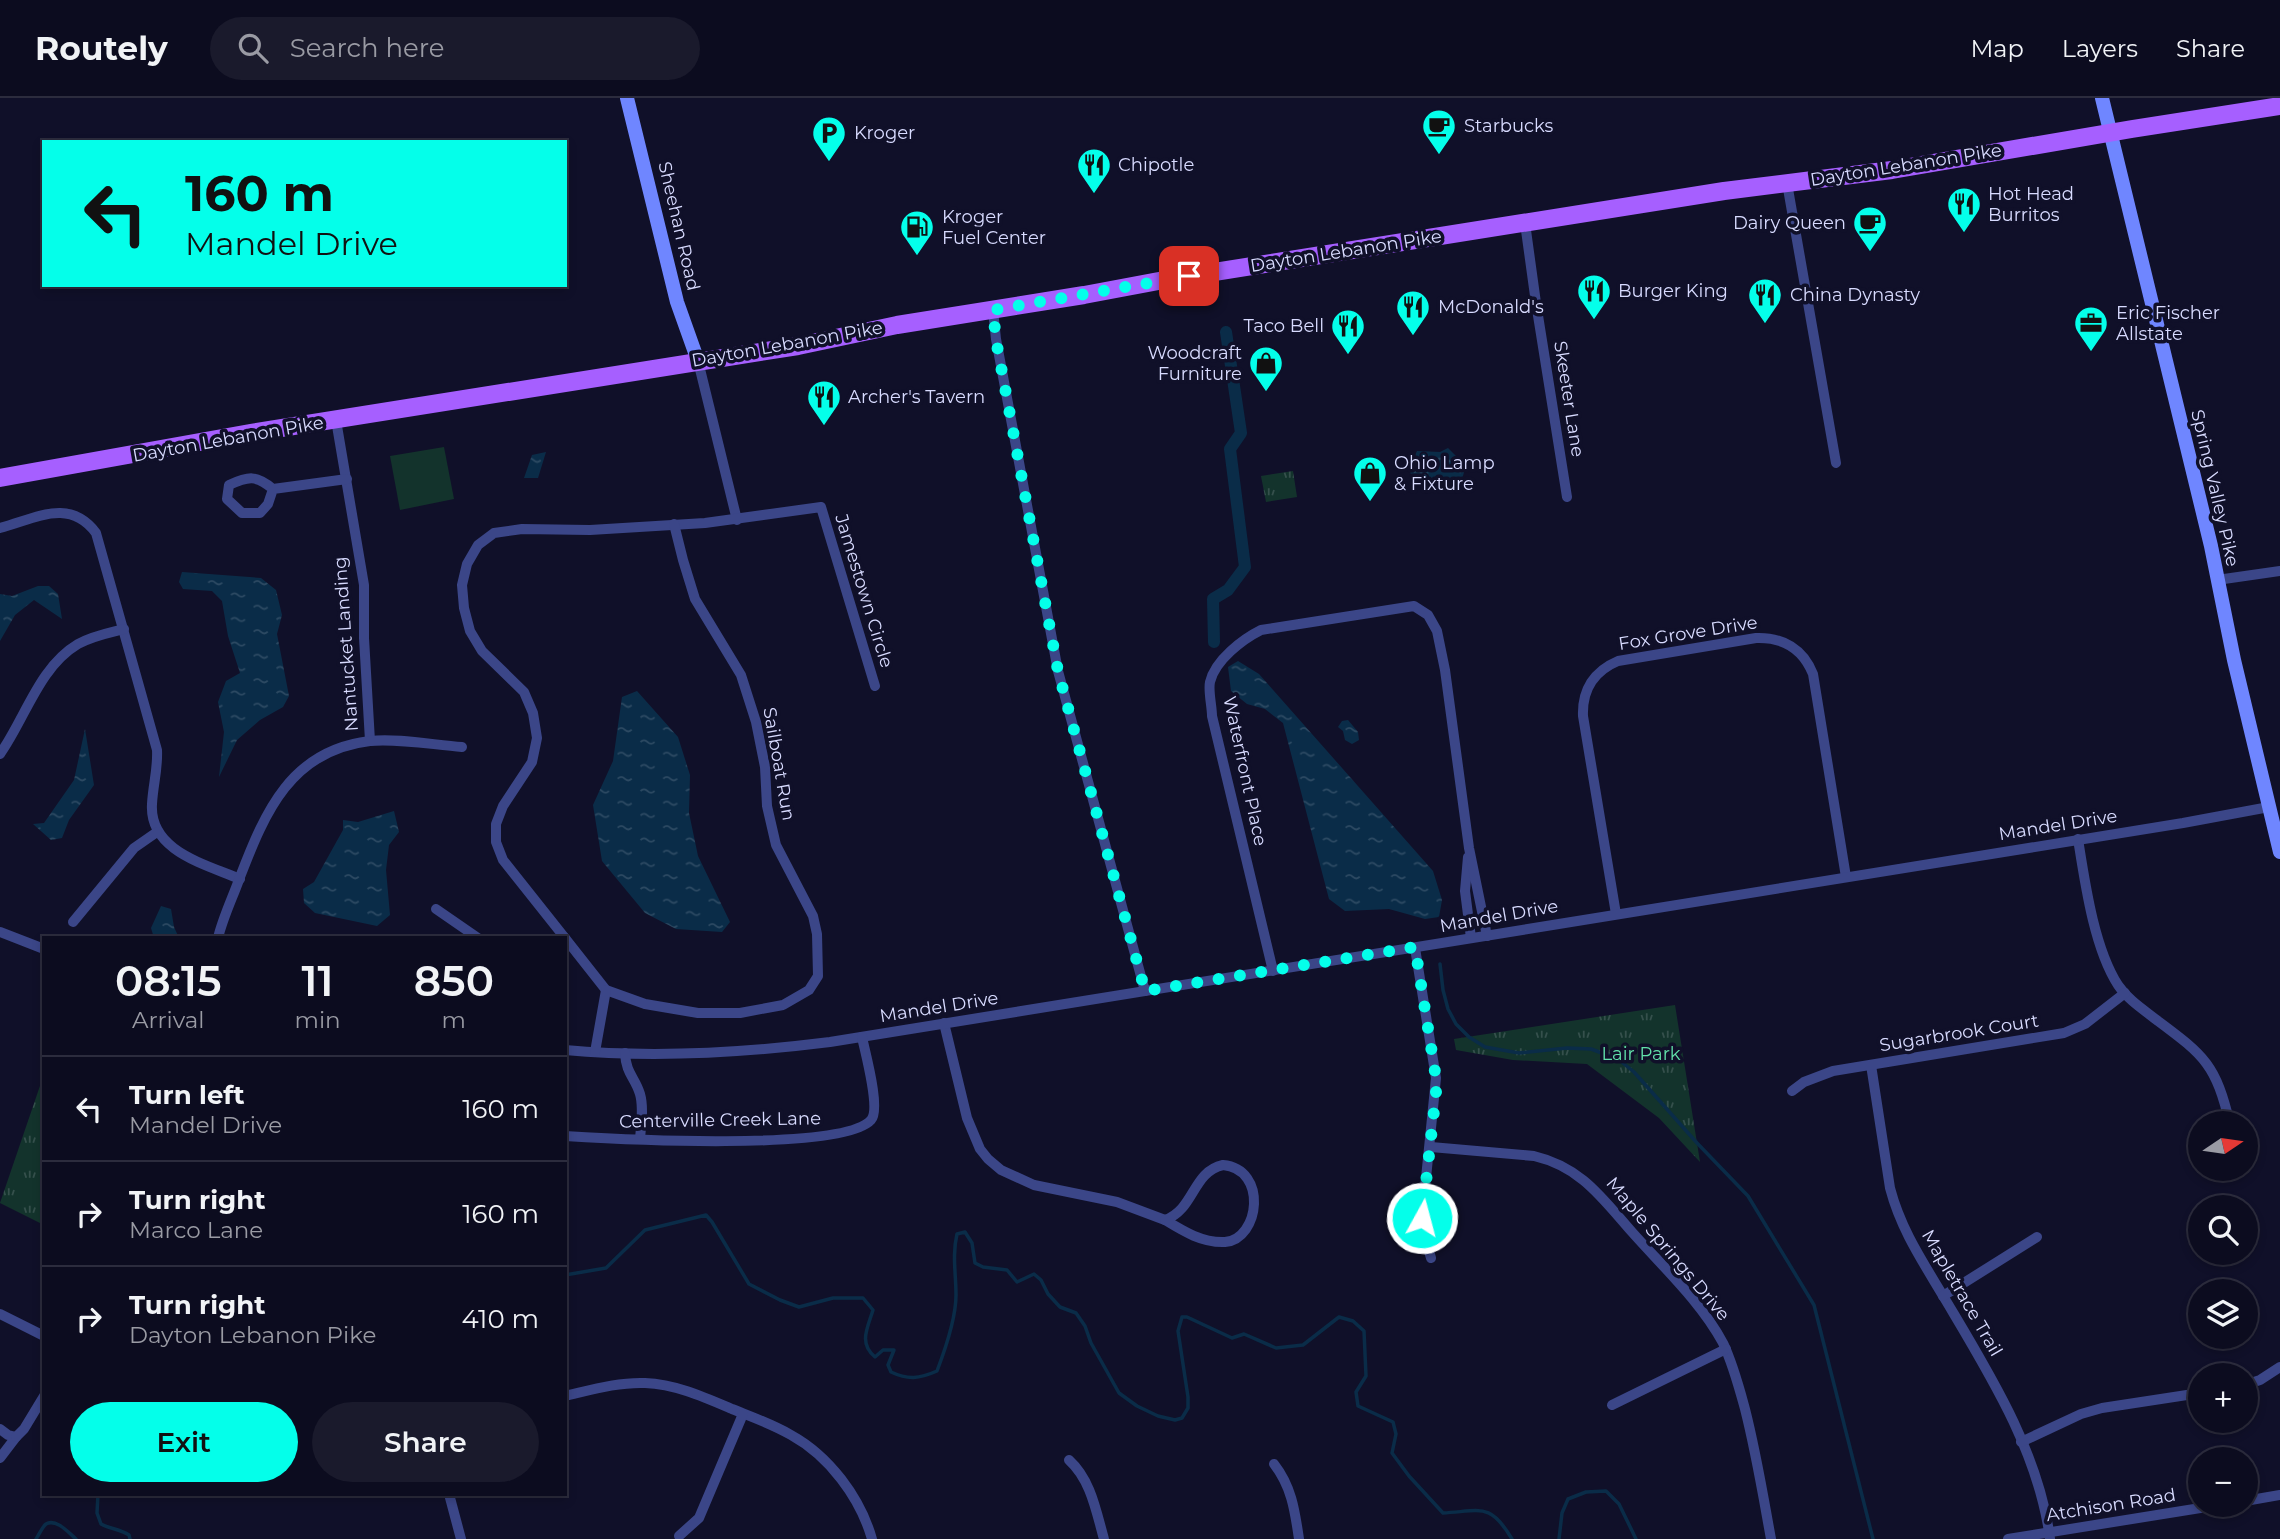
<!DOCTYPE html>
<meta charset="utf-8">
<style>
body{margin:0;font-family:Montserrat,sans-serif;background:#1a1a2c;color:#f1f3f6;height:100vh;display:flex;flex-direction:column;font-size:26px;white-space:nowrap}
*{box-sizing:border-box;margin:0}
p{font-size:23px;color:#9a9ba4}
.icon{flex:none;width:38px;height:38px;fill:none;stroke:currentColor;stroke-width:2;stroke-linecap:round;stroke-linejoin:round}
.map{position:relative;flex:1;overflow:hidden}
.drawer{position:absolute;left:42px;top:838px;width:525px;height:560px;display:flex;flex-direction:column;background:#0c0c1f;border-radius:0px;box-shadow:0 4px 10px #0003,0 0 0 2px #2c2c3d}
.drawer>*{flex:none}
.banner{position:absolute;left:42px;top:42px;width:525px;height:147px;border-radius:0px;box-shadow:0 4px 10px #0003,0 0 0 2px #2c2c3d;background:#04ffea;color:#111;overflow:hidden}
.needle{width:46px;rotate:77deg}
.fabs{position:absolute;left:2188px;top:1013px;display:grid;gap:14px}
.fabs a{display:grid;place-items:center;width:70px;height:70px;border-radius:50%;background:#0c0c1f;box-shadow:0 4px 10px #0003,0 0 0 2px #2c2c3d;font-size:35px}
.pin{position:absolute;display:grid;place-items:center;width:60px;height:60px;color:#fff;margin:-30px;border-radius:14px;box-shadow:0 4px 10px #0006}
.me{position:absolute;width:77px;margin:-38px;rotate:7deg;stroke-linejoin:round;filter:drop-shadow(0 0 5px #0008)}
.turn{display:flex;align-items:center;gap:24px;height:147px;padding:0 28px;font-size:32px}
.turn .icon{width:91px;height:91px;stroke-width:2.5}
.turn b{display:block;font-size:49px;line-height:60px}
.eta{display:flex;justify-content:space-evenly;align-items:center;height:119px;text-align:center}
.eta b{font-size:42px;font-weight:600;line-height:49px}
.action{display:flex;gap:14px;margin-top:auto;padding:14px 28px}
.action a{flex:1;height:80px;border-radius:42px;background:#04ffea;color:#111;font-size:28px;font-weight:600;line-height:80px;text-align:center}
.action a+a{background:#1a1a2c;color:#f1f3f6}
ul{padding:0;list-style:none}
li{display:flex;align-items:center;gap:21px;height:105px;padding:0 28px;border-top:2px solid #2c2c3d}
li div{flex:1}
li b{display:block;font-size:26px}
li em{font-style:normal}
header{display:flex;align-items:center;gap:42px;box-sizing:border-box;height:98px;padding:0 35px;background:#0c0c1f;border-bottom:2px solid #2c2c3d}
header strong{font-size:33px}
nav{display:flex;gap:38px;margin-inline-start:auto;font-size:24px}
.search{width:490px;height:63px;background:#1a1a2c;display:flex;align-items:center;gap:18px;box-sizing:border-box;padding:0 24px;border-radius:38px;color:#9a9ba4;font-size:26px}
.map>svg:first-child{display:block}
</style>
<header>
<strong>Routely</strong>
<div class="search"><svg class="icon" aria-label="search" viewBox="0 0 24 24"><circle cx="10" cy="10" r="6"/><path d="M15 15l6 6"/></svg>Search here</div>
<nav><a>Map</a><a>Layers</a><a>Share</a></nav>
</header>
<div class="map">
<svg width="2280" height="1441" viewBox="0 0 2280 1441">
<defs>
<pattern id="park-tufts" width="24" height="20" patternUnits="userSpaceOnUse" patternTransform="scale(1.75)"><rect width="24" height="20" fill="#13332c"/><path d="M3 7l-1-3M5 7V3M7 7l1-3M15 17l-1-3M17 17v-4M19 17l1-3" fill="none" stroke="#35504c"/></pattern>
<pattern id="water-ripples" width="26" height="14" patternUnits="userSpaceOnUse" patternTransform="scale(1.75)"><rect width="26" height="14" fill="#0a2c48"/><path d="M2 4q2-2 4 0t4 0M15 11q2-2 4 0t4 0" fill="none" stroke="#2d4a63"/></pattern>
</defs>
<rect width="100%" height="100%" fill="#101029"/>
<polygon fill="#13332c" points="444,349 454,401 400,412 390,358"/>
<g fill="url(#park-tufts)">
<polygon points="1293,373 1297,399 1266,404 1261,378"/>
<polygon points="1675,907 1700,1064 1659,1020 1587,966 1513,962 1456,952 1454,941"/>
<polygon points="42,982 44,982 44,1127 0,1105"/>
</g>
<g fill="url(#water-ripples)">
<polygon points="1448,350 1466,368 1461,384 1444,392 1414,386 1409,370 1417,353 1440,354"/>
<polygon points="546,354 538,380 524,380 532,357"/>
<polygon points="182,474 261,480 276,492 282,517 277,536 289,598 283,609 260,622 237,642 219,679 224,634 218,604 226,583 240,575 228,538 222,503 212,493 183,491 179,484"/>
<polygon points="38,488 49,488 58,496 62,521 34,502 15,517 0,543 0,496 12,498"/>
<polygon points="1238,563 1259,576 1433,773 1442,802 1439,819 1425,821 1389,811 1345,813 1329,801 1283,625 1265,611 1247,606 1231,593 1228,569"/>
<polygon points="637,593 678,639 690,677 689,715 698,758 730,824 722,834 676,831 645,815 602,763 593,707 613,663 622,599"/>
<polygon points="1348,622 1358,634 1359,642 1352,646 1345,642 1343,633 1338,629 1342,623"/>
<polygon points="85,631 94,687 69,722 62,740 51,742 33,726 44,725 74,682"/>
<polygon points="394,713 399,734 389,747 386,772 390,817 377,828 315,815 304,805 303,791 314,784 343,732 343,722 358,724"/>
<polygon points="161,808 171,811 174,829 179,840 154,840 151,830"/>
</g>
<g fill="none" stroke-linecap="round" stroke-linejoin="round">
<g stroke="#0a2c48" stroke-width="3.5">
<polyline points="1440,866 1443,892 1448,911 1456,926 1469,939 1485,949 1519,955 1567,950 1591,951 1618,961 1634,974 1697,1045 1748,1098 1814,1207 1873,1441"/>
<path d="M565,1177L606,1170L645,1132L706,1117L712,1124L749,1186L780,1202L799,1209L833,1200H863L873,1212C868,1229 858,1245 875,1259L883,1252H894L888,1267L891,1274C908,1282 919,1281 937,1273C945,1252 956,1220 956,1197C956,1176 952,1157 957,1136L965,1134L972,1145L975,1165L983,1169L1007,1172L1017,1184L1034,1176L1041,1182L1048,1196L1060,1209L1076,1215L1085,1228L1091,1245L1119,1295L1137,1308L1158,1318L1175,1322L1182,1320L1188,1310V1299L1178,1233L1182,1219H1187L1232,1240L1244,1236L1276,1250L1303,1247L1339,1219L1353,1223L1364,1233L1366,1278L1356,1294L1358,1308L1393,1324L1396,1336L1392,1355L1409,1378L1443,1415C1481,1413 1490,1404 1512,1441"/>
<path d="M98,1396L97,1415L101,1426C110,1431 120,1431 129,1437L130,1441"/>
<path d="M36,1441C39,1437 42,1429 46,1426C56,1420 69,1435 76,1441"/>
<polyline points="1559,1441 1562,1415 1568,1401 1586,1394 1606,1393 1619,1406 1636,1441"/>
</g>
<polyline stroke="#0a2c48" stroke-width="12" points="1214,544 1213,501 1228,492 1245,469 1230,351 1241,335 1226,234"/>
<g stroke="#3b4688" stroke-width="10">
<polyline points="1787,85 1836,365"/>
<polyline points="1525,125 1536,205 1567,399"/>
<polyline points="993,212 996,241 1058,573 1145,893"/>
<polyline points="698,263 737,422"/>
<polyline points="336,322 364,487 364,540 370,643"/>
<path d="M273,391L268,406L260,415H242L227,401L229,387C249,378 256,377 273,391L347,381"/>
<path d="M0,430C35,421 69,399 96,435L157,652C158,671 153,687 152,706C149,753 205,766 240,781"/>
<polyline points="2217,482 2280,473"/>
<path d="M0,656C25,621 39,569 78,546C92,538 108,535 124,531"/>
<path d="M2078,741C2085,785 2094,850 2118,887C2128,902 2144,912 2158,923C2205,958 2216,967 2230,1026"/>
<polyline points="1468,759 1465,793 1471,840"/>
<polyline points="436,811 478,840"/>
<path d="M1616,816L1583,618C1582,592 1594,573 1618,563L1756,540C1783,539 1803,551 1813,576L1846,779"/>
<polyline points="73,824 134,750 157,734"/>
<polyline points="0,834 44,851"/>
<path d="M218,840C223,819 233,799 240,779C265,714 291,652 370,643C397,640 434,647 462,649"/>
<polyline points="565,840 503,762 496,744 496,726 503,708 532,664 537,640 533,615 524,594 482,553 470,533 464,510 462,487 467,466 478,447 494,435 522,431 590,432 705,425 821,409 875,588"/>
<polyline points="565,840 606,892 645,906 698,915 740,915 783,907 809,892 818,878 817,836 813,818 776,747 767,708 765,669 756,624 741,577 695,501 683,462 674,426"/>
<polyline points="1415,850 1436,980 1422,1120 1424,1136 1431,1160"/>
<path d="M1273,873L1212,618C1212,608 1208,593 1210,584C1215,562 1243,541 1261,532L1414,508L1428,517L1437,533L1445,572L1469,750L1487,838"/>
<polyline points="944,925 967,1020 980,1051 988,1061 1001,1072 1034,1087 1117,1104 1165,1122"/>
<path d="M565,952C653,960 743,955 830,944L2183,725L2269,709"/>
<polyline points="595,954 606,892"/>
<path d="M625,955C626,976 635,979 640,996C644,1010 641,1027 640,1041"/>
<path d="M1871,967L1890,1090C1901,1132 1923,1164 1945,1201C1989,1275 2039,1354 2050,1441"/>
<polyline points="1792,993 1804,984 1833,973 2064,935 2085,926 2125,895"/>
<path d="M565,1038C614,1041 842,1054 871,1022C881,1011 865,954 862,939"/>
<path d="M1431,1049L1534,1058C1581,1069 1602,1100 1632,1134C1663,1169 1701,1204 1723,1245C1733,1266 1739,1289 1745,1311C1756,1354 1763,1397 1771,1441"/>
<path d="M1223,1067C1268,1071 1260,1141 1225,1144C1202,1145 1183,1133 1165,1122C1195,1111 1192,1074 1223,1067Z"/>
<polyline points="1943,1198 2037,1139"/>
<polyline points="0,1216 44,1238"/>
<polyline points="2245,1287 2260,1282 2280,1269"/>
<path d="M565,1298C591,1292 618,1284 645,1285C675,1286 704,1299 732,1311C752,1319 772,1326 791,1337C829,1358 860,1399 872,1441"/>
<polyline points="1612,1307 1726,1251"/>
<polyline points="0,1331 8,1337 16,1339 0,1360"/>
<polyline points="16,1339 24,1331 44,1298"/>
<polyline points="2021,1344 2081,1316 2102,1310 2200,1295"/>
<path d="M1069,1362C1091,1382 1096,1413 1104,1441"/>
<path d="M1274,1366C1292,1389 1295,1414 1299,1441"/>
<polyline points="449,1396 461,1441"/>
<polyline points="2245,1403 2280,1397"/>
<polyline points="679,1438 699,1420 743,1316"/>
<polyline points="2008,1441 2219,1407"/>
</g>
<g stroke="#6f86ff" stroke-width="14">
<polyline points="627,0 677,204 698,263"/>
<polyline points="2102,0 2211,448 2234,562 2280,754"/>
</g>
<polyline stroke="#a65fff" stroke-width="18" points="0,380 250,335 798,248 897,227 1084,197 1164,182 1724,93 1892,72 2132,31 2280,8"/>
</g>
<g fill="none" stroke-linecap="round" stroke-linejoin="round">
<polyline stroke="#04ffea" stroke-width="12" stroke-dasharray="0 21.6" points="1189,178 993,212 996,242 1058,573 1145,893 1415,849 1436,980 1436,995 1422,1120"/>
</g>
<defs>
<g id="cafe-pin" transform="scale(1.75)"><path d="M0 17L-7.5 6A9.5 9.5 0 1 1 7.5 6Z" fill="#04ffea" stroke="#101029"/><path d="M-5.5-4.5H6V0H3Q3 3.5 0 3.5H-2.5Q-5.5 3.5-5.5 0ZM3-3.2v2h1.7v-2ZM-6 4.5H4V6H-6Z" fill="#111"/></g>
<g id="parking-pin" transform="scale(1.75)"><path d="M0 17L-7.5 6A9.5 9.5 0 1 1 7.5 6Z" fill="#04ffea" stroke="#101029"/><path d="M-3.5-5.5H1a3.5 3.5 0 0 1 0 7H-1V5.5H-3.5ZM-1-3.4V-.6H.8a1.4 1.4 0 0 0 0-2.8Z" fill="#111"/></g>
<g id="restaurant-pin" transform="scale(1.75)"><path d="M0 17L-7.5 6A9.5 9.5 0 1 1 7.5 6Z" fill="#04ffea" stroke="#101029"/><path d="M-5-6h1v4h1v-4h1v4h1v-4h1v5L-1.5 .5V6h-2V.5L-5-1ZM5-6V6H3V1.5H1.5Q1.5-4 5-6Z" fill="#111"/></g>
<g id="fuel-pin" transform="scale(1.75)"><path d="M0 17L-7.5 6A9.5 9.5 0 1 1 7.5 6Z" fill="#04ffea" stroke="#101029"/><path d="M-5.5-6h7V0h2V4h1.3V-2.5L3-4.5l.8-.8L6-3V5H2.5V1h-1V6h-7ZM-4.2-4.7v3.2H.2V-4.7Z" fill="#111"/></g>
<g id="office-pin" transform="scale(1.75)"><path d="M0 17L-7.5 6A9.5 9.5 0 1 1 7.5 6Z" fill="#04ffea" stroke="#101029"/><path d="M-6-3h4V-5.5h4V-3h4V5H-6ZM-1-4.5V-3h2v-1.5ZM-6 0V1H6V0Z" fill="#111"/></g>
<g id="shop-pin" transform="scale(1.75)"><path d="M0 17L-7.5 6A9.5 9.5 0 1 1 7.5 6Z" fill="#04ffea" stroke="#101029"/><path d="M-5-2.5h2.3a2.7 3.5 0 0 1 5.4 0H5L5.5 6h-11ZM-1.5-2.5h3a1.5 2.3 0 0 0-3 0Z" fill="#111"/></g>
</defs>
<g fill-rule="evenodd">
<use href="#cafe-pin" x="1439" y="28"/>
<use href="#parking-pin" x="829" y="35"/>
<use href="#restaurant-pin" x="1094" y="67"/>
<use href="#restaurant-pin" x="1964" y="106"/>
<use href="#cafe-pin" x="1870" y="125"/>
<use href="#fuel-pin" x="917" y="129"/>
<use href="#restaurant-pin" x="1594" y="193"/>
<use href="#restaurant-pin" x="1765" y="197"/>
<use href="#restaurant-pin" x="1413" y="209"/>
<use href="#office-pin" x="2091" y="225"/>
<use href="#restaurant-pin" x="1348" y="228"/>
<use href="#shop-pin" x="1266" y="265"/>
<use href="#restaurant-pin" x="824" y="299"/>
<use href="#shop-pin" x="1370" y="375"/>
</g>
<g text-anchor="middle" stroke-width="7" stroke-linejoin="round" paint-order="stroke">
<g font-size="18" fill="#d8dbff" stroke="#101029" text-anchor="start">
<text x="1464" y="34">Starbucks</text>
<text x="854" y="41">Kroger</text>
<text x="1118" y="73">Chipotle</text>
<text x="1988" y="102">Hot Head<tspan x="1988" dy="21">Burritos</tspan></text>
<text x="942" y="125">Kroger<tspan x="942" dy="21">Fuel Center</tspan></text>
<text x="1846" y="131" text-anchor="end">Dairy Queen</text>
<text x="1618" y="199">Burger King</text>
<text x="1790" y="203">China Dynasty</text>
<text x="1438" y="215">McDonald's</text>
<text x="2116" y="221">Eric Fischer<tspan x="2116" dy="21">Allstate</tspan></text>
<text x="1324" y="234" text-anchor="end">Taco Bell</text>
<text x="1242" y="261" text-anchor="end">Woodcraft<tspan x="1242" dy="21">Furniture</tspan></text>
<text x="848" y="305">Archer's Tavern</text>
<text x="1394" y="371">Ohio Lamp<tspan x="1394" dy="21">&amp; Fixture</tspan></text>
</g>
<g font-size="18" fill="#d8dbff" stroke="#101029">
<text transform="translate(1906 67) rotate(-9)" y="6">Dayton Lebanon Pike</text>
<text transform="translate(679 128) rotate(77)" y="6">Sheehan Road</text>
<text transform="translate(1346 153) rotate(-9)" y="6">Dayton Lebanon Pike</text>
<text transform="translate(787 246) rotate(-10)" y="6">Dayton Lebanon Pike</text>
<text transform="translate(1569 301) rotate(81)" y="6">Skeeter Lane</text>
<text transform="translate(228 341) rotate(-10)" y="6">Dayton Lebanon Pike</text>
<text transform="translate(2215 390) rotate(77)" y="6">Spring Valley Pike</text>
<text transform="translate(864 493) rotate(73)" y="6">Jamestown Circle</text>
<text transform="translate(1688 535) rotate(-9)" y="6">Fox Grove Drive</text>
<text transform="translate(346 546) rotate(-94)" y="6">Nantucket Landing</text>
<text transform="translate(779 666) rotate(80)" y="6">Sailboat Run</text>
<text transform="translate(1245 673) rotate(78)" y="6">Waterfront Place</text>
<text transform="translate(2058 727) rotate(-9)" y="6">Mandel Drive</text>
<text transform="translate(1499 818) rotate(-10)" y="6">Mandel Drive</text>
<text transform="translate(939 909) rotate(-9)" y="6">Mandel Drive</text>
<text transform="translate(1959 935) rotate(-9)" y="6">Sugarbrook Court</text>
<text transform="translate(720 1022) rotate(-1)" y="6">Centerville Creek Lane</text>
<text transform="translate(1668 1151) rotate(50)" y="6">Maple Springs Drive</text>
<text transform="translate(1962 1195) rotate(60)" y="6">Mapletrace Trail</text>
<text transform="translate(2111 1407) rotate(-9)" y="6">Atchison Road</text>
</g>
<g font-size="18" fill="#62e1aa" stroke="#101029">
<text x="1641" y="962">Lair Park</text>
</g>
</g>
</svg>
<div class="fabs">
<a><svg class="needle" viewBox="-14 -14 28 28"><path d="M0-13l5 13h-10z" fill="#e53935"/><path d="M0 13l5-13h-10z" fill="#9a9ba4"/></svg></a>
<a><svg class="icon" aria-label="search" viewBox="0 0 24 24"><circle cx="10" cy="10" r="6"/><path d="M15 15l6 6"/></svg></a>
<a><svg class="icon" aria-label="layers" viewBox="0 0 24 24"><path d="M12 4l9 5-9 5-9-5zM3 14l9 5 9-5"/></svg></a>
<a>+</a>
<a>−</a>
</div>
<div class="pin" style="left:1189px;top:178px;background:#d93025"><svg class="icon" aria-label="arrive" viewBox="0 0 24 24"><path d="M6 21V4h12l-3 4 3 4H6"/></svg></div>
<svg class="me" style="left:1422px;top:1120px" viewBox="-20 -20 40 40"><circle r="17" fill="#04ffea" stroke="#fff" stroke-width="3"/><path d="M0-11L8 9 0 5-8 9z" fill="#fff"/></svg>
<div class="banner">
<div class="turn"><svg class="icon" aria-label="left" viewBox="0 0 24 24"><path d="M17 20v-9H6M10 6l-5 5 5 5"/></svg><div><b>160 m</b>Mandel Drive</div></div>
</div>
<section class="drawer">
<div class="eta">
<div><b>08:15</b><p>Arrival</p></div>
<div><b>11</b><p>min</p></div>
<div><b>850</b><p>m</p></div>
</div>
<ul>
<li><svg class="icon" aria-label="left" viewBox="0 0 24 24"><path d="M17 20v-9H6M10 6l-5 5 5 5"/></svg><div><b>Turn left</b><p>Mandel Drive</p></div><em>160 m</em></li>
<li><svg class="icon" aria-label="right" viewBox="0 0 24 24"><path d="M7 20v-9h11M14 6l5 5-5 5"/></svg><div><b>Turn right</b><p>Marco Lane</p></div><em>160 m</em></li>
<li><svg class="icon" aria-label="right" viewBox="0 0 24 24"><path d="M7 20v-9h11M14 6l5 5-5 5"/></svg><div><b>Turn right</b><p>Dayton Lebanon Pike</p></div><em>410 m</em></li>
</ul>
<div class="action"><a>Exit</a><a>Share</a></div>
</section>
</div>
